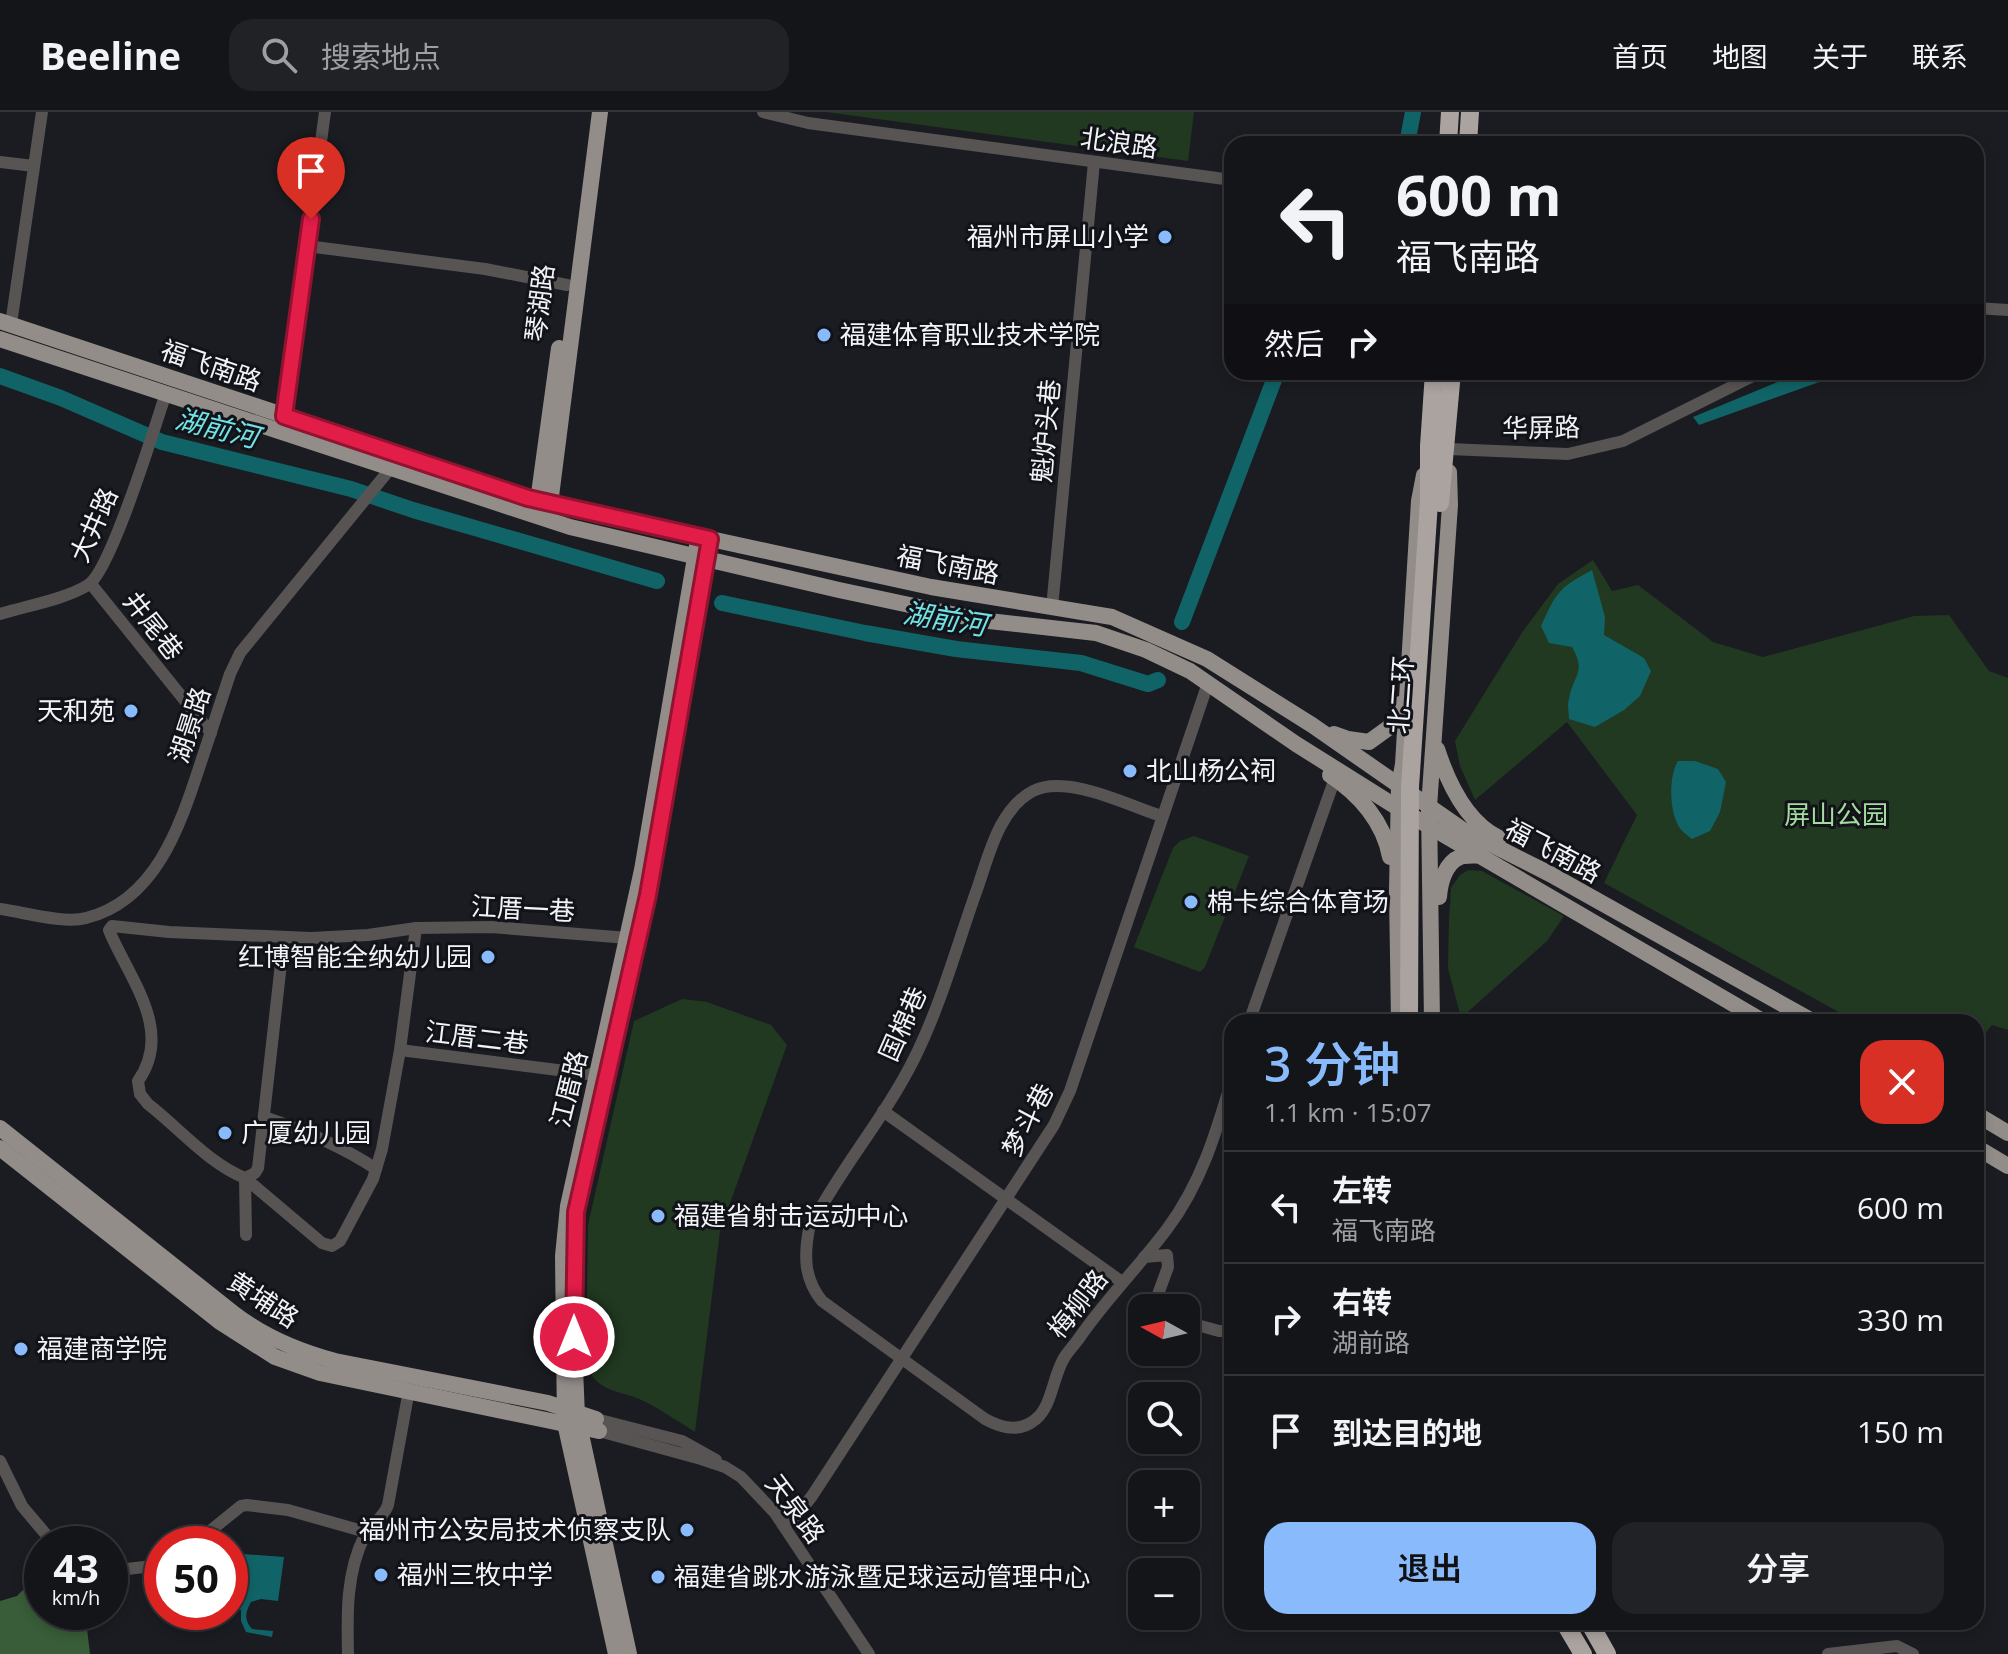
<!DOCTYPE html>
<html lang="zh">
<meta charset="utf-8">
<style>
body{margin:0;font-family:"Open Sans","Noto Sans SC",sans-serif;background:#212226;color:#f1f3f6;height:100vh;display:flex;flex-direction:column;font-size:30px;white-space:nowrap}
*{box-sizing:border-box;margin:0}
p{font-size:26px;color:#9d9fa2}
.icon{flex:none;width:44px;height:44px;fill:none;stroke:currentColor;stroke-width:2;stroke-linecap:round;stroke-linejoin:round}
.map{position:relative;flex:1;overflow:hidden}
.drawer{position:absolute;left:1224px;top:902px;width:760px;height:616px;display:flex;flex-direction:column;background:#141519;border-radius:24px;box-shadow:0 4px 12px #0003,0 0 0 2px #333438}
.drawer>*{flex:none}
.banner{position:absolute;left:1224px;top:24px;width:760px;height:244px;border-radius:24px;box-shadow:0 4px 12px #0003,0 0 0 2px #333438;background:#141519;color:#f1f3f6;overflow:hidden}
.needle{width:52px;rotate:278deg}
.fabs{position:absolute;left:1128px;top:1182px;display:grid;gap:16px}
.fabs a{display:grid;place-items:center;width:72px;height:72px;border-radius:16px;background:#141519;box-shadow:0 4px 12px #0003,0 0 0 2px #333438;font-size:40px}
.speed{position:absolute;left:24px;top:1414px;display:flex;gap:16px;font-size:40px;font-weight:700;text-align:center}
.speed>*{display:grid;place-content:center;width:104px;height:104px;border-radius:50%;background:#141519;box-shadow:0 4px 12px #0003,0 0 0 2px #333438;line-height:1}
.speed small{font-size:20px;font-weight:400}
.speed .limit{border:12px solid #d22;background:#fff;color:#111}
.pin{position:absolute;display:grid;place-items:center;width:68px;height:68px;color:#fff;margin:-82px -34px;border-radius:50% 50% 50% 0;rotate:-45deg;box-shadow:0 0 8px #0007}
.pin .icon{rotate:45deg}
.me{position:absolute;width:88px;margin:-44px;rotate:0deg;stroke-linejoin:round;filter:drop-shadow(0 0 6px #0008)}
.turn{display:flex;align-items:center;gap:28px;height:168px;padding:0 40px;font-size:36px}
.turn .icon{width:104px;height:104px;stroke-width:2.5}
.turn b{display:block;font-size:56px;line-height:68px}
.then{display:flex;align-items:center;height:76px;padding:0 40px;background:#0003;gap:16px;font-size:30px}
.round{display:grid;place-items:center;flex:none;width:84px;height:84px;border-radius:24px;background:#212226}
.headline{display:flex;align-items:center;justify-content:space-between;height:136px;padding:0 40px}
h1{font-size:48px;font-weight:600;line-height:60px;color:#88bafc}
.primary-button{display:flex;gap:16px;margin-top:auto;padding:16px 40px}
.primary-button a{flex:1;height:92px;border-radius:24px;background:#88bafc;color:#111;font-size:32px;font-weight:600;line-height:92px;text-align:center}
.primary-button a+a{background:#212226;color:#f1f3f6}
ul{padding:0;list-style:none}
li{display:flex;align-items:center;gap:24px;height:112px;padding:0 40px;border-top:2px solid #333438}
li div{flex:1}
li b{display:block;font-size:30px}
li em{font-style:normal}
header{display:flex;align-items:center;gap:48px;box-sizing:border-box;height:112px;padding:0 40px;background:#141519;border-bottom:2px solid #333438}
header strong{font-size:38px}
nav{display:flex;gap:44px;margin-inline-start:auto;font-size:28px}
.search{width:560px;height:72px;background:#212226;display:flex;align-items:center;gap:20px;box-sizing:border-box;padding:0 28px;border-radius:24px;color:#9d9fa2;font-size:30px}
.map>svg:first-child{display:block}
</style>
<header>
<strong>Beeline</strong>
<div class="search"><svg class="icon" aria-label="search" viewBox="0 0 24 24"><circle cx="10" cy="10" r="6"/><path d="M15 15l6 6"/></svg>搜索地点</div>
<nav><a>首页</a><a>地图</a><a>关于</a><a>联系</a></nav>
</header>
<div class="map">
<svg width="2008" height="1542" viewBox="0 0 2008 1542">
<rect width="100%" height="100%" fill="#1a1c21"/>
<g fill="#213920">
<polygon points="826,0 1194,0 1188,49"/>
<polygon points="1593,448 1612,479 1638,473 1713,530 1763,545 1914,504 1949,503 1989,559 2008,566 2008,918 1992,913 1976,933 1976,910 1857,910 1604,771 1637,703 1567,610 1475,688 1460,654 1455,629 1523,519 1558,472"/>
<polygon points="1194,724 1249,744 1205,855 1200,860 1134,835 1173,736 1180,729"/>
<polygon points="1468,758 1482,759 1564,804 1547,829 1461,906 1448,856 1449,807 1451,776 1460,763"/>
<path d="M682,887L707,890L771,913L787,933L720,1119L695,1320C679,1310 663,1299 646,1290C623,1278 594,1282 586,1250L588,1113L634,909Z"/>
</g>
<polygon fill="#395d38" points="42,1459 42,1500 85,1500 90,1542 0,1542 0,1489 17,1484"/>
<g fill="#106467">
<polygon points="1802,260 1839,260 1825,268 1699,313 1693,305"/>
<path d="M1592,458L1605,505L1604,523L1644,546L1651,559L1640,584L1624,598L1595,615L1569,607C1569,601 1567,593 1569,587C1573,563 1587,561 1572,535L1549,531L1541,514C1557,480 1557,477 1592,458Z"/>
<path d="M1678,649H1695L1718,657L1726,670L1720,700L1710,719L1692,727C1687,723 1680,718 1678,713C1669,696 1669,664 1678,649Z"/>
<path d="M230,1441L284,1445L278,1489L261,1487L251,1490C245,1500 244,1508 252,1517L273,1519L272,1525L246,1520L241,1509V1498L230,1496Z"/>
</g>
<g fill="none" stroke-linecap="round" stroke-linejoin="round">
<g stroke="#106467" stroke-width="16">
<polyline points="1407,32 1413,0"/>
<polyline points="0,264 61,286 162,330 351,377 413,398 657,469"/>
<polyline points="722,491 865,521 956,537 1081,551 1148,572 1158,568"/>
<polyline points="1182,510 1277,260"/>
</g>
<g stroke="#575453" stroke-width="12">
<polyline points="763,0 808,11 1232,68"/>
<polyline points="0,50 34,54"/>
<polyline points="307,134 485,157 567,173"/>
<polyline points="1976,196 2008,198"/>
<polyline points="11,212 42,0"/>
<polyline points="284,304 325,0"/>
<polyline points="1449,337 1568,342 1623,329 1761,260"/>
<polyline points="91,472 211,621"/>
<polyline points="1052,496 1094,50"/>
<path d="M0,502C26,494 66,487 88,473C111,459 155,314 166,281"/>
<path d="M1161,704C1127,693 1067,662 1033,679C997,698 988,748 975,783C956,837 940,895 914,947C884,1007 839,1058 809,1117C804,1144 804,1167 822,1189L985,1307C1001,1316 1020,1321 1036,1307C1052,1294 1053,1264 1064,1246C1069,1238 1077,1230 1082,1222C1108,1185 1140,1153 1167,1117C1201,1072 1216,1021 1232,967"/>
<path d="M0,797C23,800 64,812 86,806C159,788 182,707 203,644C212,617 221,590 230,562L240,541L390,357"/>
<path d="M284,825L258,1056L255,1061L245,1066C208,1051 179,1016 148,992L140,982L138,969C173,920 132,870 111,823L109,818L112,814L169,820L311,826L368,823L416,816L491,815L628,826"/>
<polyline points="1249,910 1335,666"/>
<polyline points="400,938 597,963"/>
<polyline points="883,999 1122,1170"/>
<path d="M264,1005C303,1018 342,1034 376,1057"/>
<polyline points="245,1066 322,1131 332,1134 340,1129 373,1067 382,1037 400,938 416,816"/>
<polyline points="245,1066 246,1123"/>
<polyline points="1144,1145 1167,1143 1168,1155 1153,1196"/>
<polyline points="1186,1210 1219,1219 1232,1219"/>
<polyline points="596,1307 682,1329 716,1348"/>
<polyline points="599,1319 701,1347 725,1355 741,1365 775,1401 869,1542"/>
<polyline points="0,1349 22,1394 54,1432"/>
<polyline points="783,1413 798,1402 812,1384 1054,1013 1070,979 1208,571"/>
<polyline points="194,1432 241,1394 247,1393 288,1398 366,1420"/>
<polyline points="110,1455 127,1457 162,1453"/>
<path d="M348,1542C347,1502 346,1460 365,1423C371,1412 383,1407 388,1393L409,1278"/>
<polyline points="1828,1542 1897,1534 1913,1542"/>
</g>
<g stroke="#938d8a" stroke-width="16">
<polyline points="0,209 550,392 931,475 1112,505 1207,547 1312,613 1463,718 1550,762 1814,910"/>
<polyline points="0,227 570,415 839,478 980,508 1096,521 1146,538 1190,559 1296,632 1398,696 1764,910"/>
<polyline points="538,389 559,236"/>
<polyline points="550,392 600,0"/>
<polyline points="1334,622 1348,627 1369,630 1398,609 1400,592"/>
<path d="M1437,637C1448,671 1466,710 1499,726"/>
<path d="M1330,663C1359,682 1384,710 1390,745"/>
<polyline points="654,751 708,439"/>
<path d="M1439,785C1440,771 1445,751 1460,745C1465,743 1475,744 1481,743"/>
<polyline points="1399,910 1397,779 1399,674 1403,652 1419,389 1424,363"/>
<polyline points="1432,910 1429,695 1450,393 1449,360"/>
<polyline points="1976,1002 2008,1021"/>
<path d="M0,1016L233,1201C264,1225 297,1239 335,1249L548,1291L596,1307"/>
<polyline points="1976,1035 2008,1054"/>
<polyline points="0,1036 220,1210 275,1245 320,1261 599,1319"/>
<polyline points="574,1233 577,1304 629,1542"/>
<polyline points="616,1542 565,1311 563,1144 568,1094 642,758 697,434"/>
</g>
<g stroke="#aba3a0" stroke-width="18">
<polyline points="1448,32 1450,0"/>
<polyline points="1468,32 1470,0"/>
<polyline points="1429,390 1429,334 1434,260"/>
<polyline points="1440,391 1452,260"/>
<polyline points="1564,1510 1583,1542"/>
<polyline points="1589,1510 1607,1542"/>
</g>
<polyline stroke="#aba3a0" stroke-width="18" points="1409,910 1410,675 1429,390"/>
</g>
<g fill="none" stroke-linecap="round" stroke-linejoin="round">
<g stroke="#92132f" stroke-width="20">
<polyline id="route" points="311,107 284,304 528,386 710,427 648,783 576,1100 574,1225"/>
</g>
<use href="#route" stroke="#e11d48" stroke-width="14"/>
</g>
<g fill="#88bafc" stroke="#111318" stroke-width="3">
<circle cx="1165" cy="125" r="8"/>
<circle cx="824" cy="223" r="8"/>
<circle cx="131" cy="599" r="8"/>
<circle cx="1130" cy="659" r="8"/>
<circle cx="1191" cy="790" r="8"/>
<circle cx="488" cy="845" r="8"/>
<circle cx="225" cy="1021" r="8"/>
<circle cx="658" cy="1104" r="8"/>
<circle cx="21" cy="1237" r="8"/>
<circle cx="687" cy="1418" r="8"/>
<circle cx="381" cy="1463" r="8"/>
<circle cx="658" cy="1465" r="8"/>
</g>
<g text-anchor="middle" stroke-width="6" stroke-linejoin="round" paint-order="stroke">
<g font-size="26" fill="#f2f3f7" stroke="#111318">
<text transform="translate(1119 31) rotate(8)" y="9">北浪路</text>
<text transform="translate(540 191) rotate(-83)" y="9">琴湖路</text>
<text transform="translate(211 254) rotate(19)" y="9">福飞南路</text>
<text transform="translate(1541 316) rotate(-1)" y="9">华屏路</text>
<text transform="translate(1046 319) rotate(-85)" y="9">魁炉头巷</text>
<text transform="translate(94 413) rotate(-66)" y="9">大井路</text>
<text transform="translate(948 453) rotate(11)" y="9">福飞南路</text>
<text transform="translate(153 514) rotate(52)" y="9">井尾巷</text>
<text transform="translate(1401 583) rotate(-86)" y="9">北二环</text>
<text transform="translate(190 613) rotate(-72)" y="9">湖景路</text>
<text transform="translate(1553 739) rotate(28)" y="9">福飞南路</text>
<text transform="translate(523 797) rotate(3)" y="9">江厝一巷</text>
<text transform="translate(903 912) rotate(-66)" y="9">国棉巷</text>
<text transform="translate(477 926) rotate(7)" y="9">江厝二巷</text>
<text transform="translate(569 977) rotate(-76)" y="9">江厝路</text>
<text transform="translate(1028 1008) rotate(-62)" y="9">梦斗巷</text>
<text transform="translate(263 1188) rotate(33)" y="9">黄埔路</text>
<text transform="translate(1078 1192) rotate(-52)" y="9">梅柳路</text>
<text transform="translate(795 1397) rotate(53)" y="9">天泉路</text>
</g>
<g font-size="26" fill="#f2f3f7" stroke="#111318" text-anchor="start">
<text x="1149" y="134" text-anchor="end">福州市屏山小学</text>
<text x="840" y="232">福建体育职业技术学院</text>
<text x="115" y="608" text-anchor="end">天和苑</text>
<text x="1146" y="668">北山杨公祠</text>
<text x="1207" y="799">棉卡综合体育场</text>
<text x="472" y="854" text-anchor="end">红博智能全纳幼儿园</text>
<text x="241" y="1030">广厦幼儿园</text>
<text x="674" y="1113">福建省射击运动中心</text>
<text x="37" y="1246">福建商学院</text>
<text x="671" y="1427" text-anchor="end">福州市公安局技术侦察支队</text>
<text x="397" y="1472">福州三牧中学</text>
<text x="674" y="1474">福建省跳水游泳暨足球运动管理中心</text>
</g>
<g font-size="26" fill="#a2dc9f" stroke="#111318">
<text x="1836" y="712">屏山公园</text>
</g>
<g font-size="28" font-style="italic" fill="#71e2e6" stroke="#111318">
<text transform="translate(217 316) rotate(14)" y="10">湖前河</text>
<text transform="translate(945 507) rotate(9)" y="10">湖前河</text>
</g>
</g>
</svg>
<div class="fabs">
<a><svg class="needle" viewBox="-14 -14 28 28"><path d="M0-13l5 13h-10z" fill="#e53935"/><path d="M0 13l5-13h-10z" fill="#9d9fa2"/></svg></a>
<a><svg class="icon" aria-label="search" viewBox="0 0 24 24"><circle cx="10" cy="10" r="6"/><path d="M15 15l6 6"/></svg></a>
<a>+</a>
<a>−</a>
</div>
<div class="speed"><div>43<small>km/h</small></div><div class="limit">50</div></div>
<div class="pin" style="left:311px;top:107px;background:#d93025"><svg class="icon" aria-label="arrive" viewBox="0 0 24 24"><path d="M6 21V4h12l-3 4 3 4H6"/></svg></div>
<svg class="me" style="left:574px;top:1225px" viewBox="-20 -20 40 40"><circle r="17" fill="#e11d48" stroke="#fff" stroke-width="3"/><path d="M0-11L8 9 0 5-8 9z" fill="#fff"/></svg>
<div class="banner">
<div class="turn"><svg class="icon" aria-label="left" viewBox="0 0 24 24"><path d="M17 20v-9H6M10 6l-5 5 5 5"/></svg><div><b>600 m</b>福飞南路</div></div>
<div class="then">然后<svg class="icon" aria-label="right" viewBox="0 0 24 24"><path d="M7 20v-9h11M14 6l5 5-5 5"/></svg></div>
</div>
<section class="drawer">
<div class="headline"><div><h1>3 分钟</h1><p>1.1 km · 15:07</p></div><a class="round" style="background:#d93025;color:#fff"><svg class="icon" aria-label="close" viewBox="0 0 24 24"><path d="M6 6l12 12M18 6L6 18"/></svg></a></div>
<ul>
<li><svg class="icon" aria-label="left" viewBox="0 0 24 24"><path d="M17 20v-9H6M10 6l-5 5 5 5"/></svg><div><b>左转</b><p>福飞南路</p></div><em>600 m</em></li>
<li><svg class="icon" aria-label="right" viewBox="0 0 24 24"><path d="M7 20v-9h11M14 6l5 5-5 5"/></svg><div><b>右转</b><p>湖前路</p></div><em>330 m</em></li>
<li><svg class="icon" aria-label="arrive" viewBox="0 0 24 24"><path d="M6 21V4h12l-3 4 3 4H6"/></svg><div><b>到达目的地</b></div><em>150 m</em></li>
</ul>
<div class="primary-button"><a>退出</a><a>分享</a></div>
</section>
</div>
